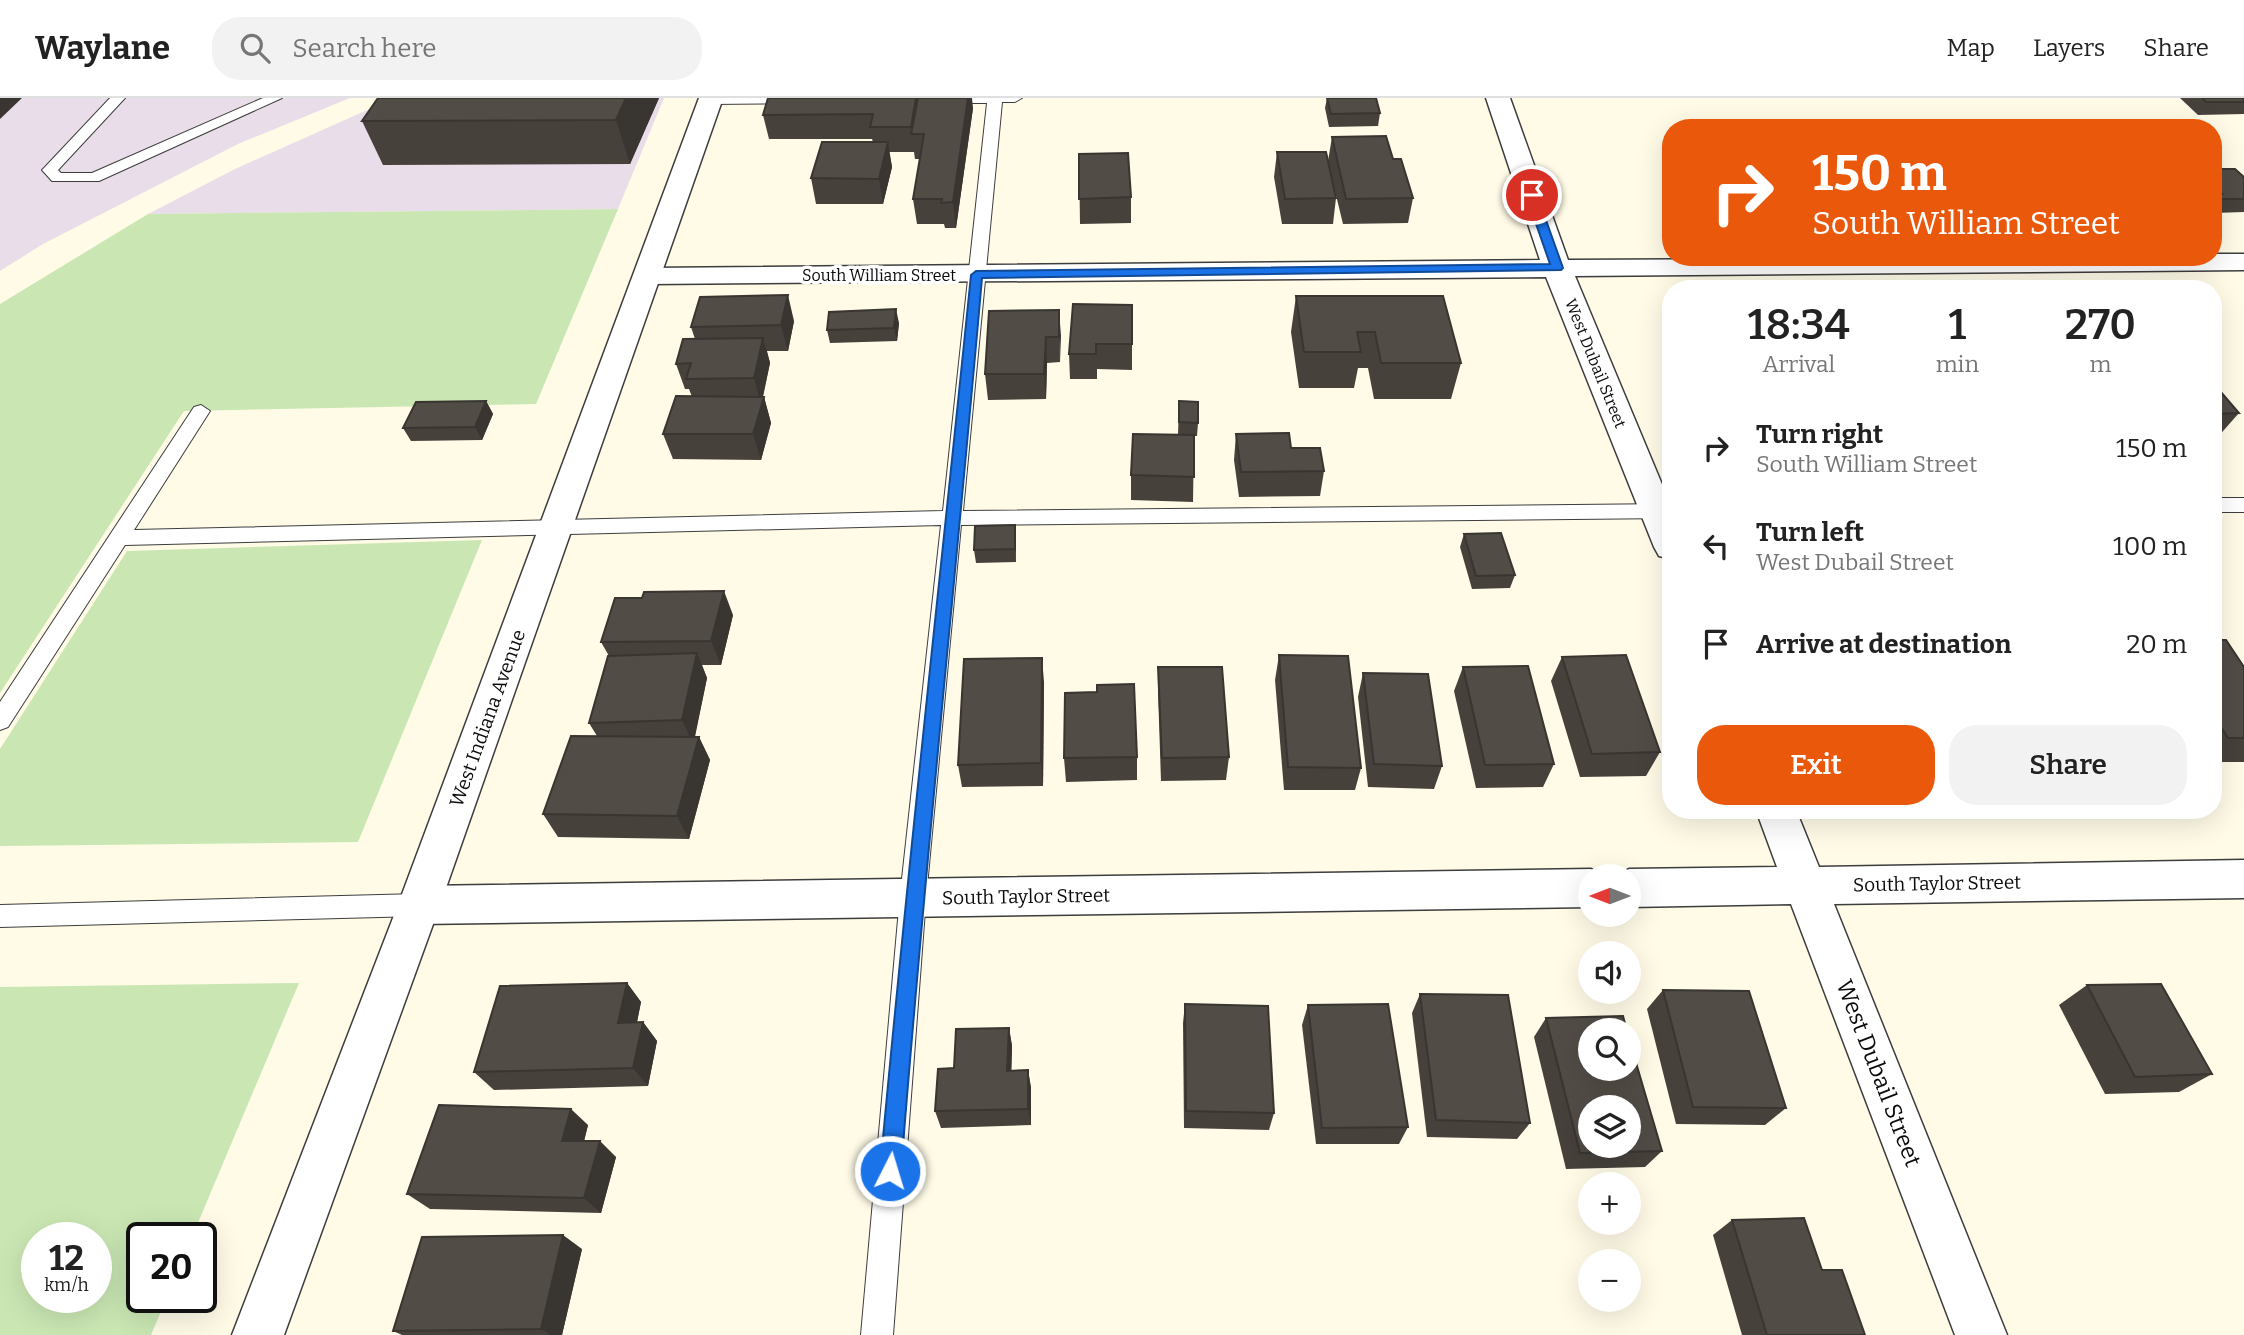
<!DOCTYPE html>
<meta charset="utf-8">
<style>
body{margin:0;font-family:Bitter,serif;background:#f2f2f2;color:#222;height:100vh;display:flex;flex-direction:column;font-size:26px;white-space:nowrap}
*{box-sizing:border-box;margin:0}
p{font-size:23px;color:#767676}
.icon{flex:none;width:38px;height:38px;fill:none;stroke:currentColor;stroke-width:2;stroke-linecap:round;stroke-linejoin:round}
.map{position:relative;flex:1;overflow:hidden}
.sheet{position:absolute;left:1662px;top:182px;width:560px;height:539px;display:flex;flex-direction:column;background:#fff;border-radius:28px;box-shadow:0 7px 28px #0002}
.sheet>*{flex:none}
.top-card{position:absolute;left:1662px;top:21px;width:560px;height:147px;border-radius:28px;box-shadow:0 7px 28px #0002;background:#ea580c;color:#fff;overflow:hidden}
.needle{width:46px;rotate:270deg}
.tools{position:absolute;left:1578px;top:766px;display:grid;gap:14px}
.tools a{display:grid;place-items:center;width:63px;height:63px;border-radius:50%;background:#fff;box-shadow:0 7px 28px #0002;font-size:35px}
.speed{position:absolute;left:21px;top:1124px;display:flex;gap:14px;font-size:35px;font-weight:700;text-align:center}
.speed>*{display:grid;place-content:center;width:91px;height:91px;border-radius:50%;background:#fff;box-shadow:0 7px 28px #0002;line-height:1}
.speed small{font-size:18px;font-weight:400}
.speed .limit{border:4px solid #111;border-radius:10px;background:#fff;color:#111}
.pin{position:absolute;display:grid;place-items:center;width:60px;height:60px;color:#fff;margin:-30px;border:4px solid #fff;border-radius:50%;box-shadow:0 2px 7px #0007}
.me{position:absolute;width:77px;margin:-38px;rotate:5deg;stroke-linejoin:round;filter:drop-shadow(0 0 5px #0008)}
.turn{display:flex;align-items:center;gap:24px;height:147px;padding:0 35px;font-size:32px}
.turn .icon{width:91px;height:91px;stroke-width:2.5}
.turn b{display:block;font-size:49px;line-height:60px}
.eta{display:flex;justify-content:space-evenly;align-items:center;height:119px;text-align:center}
.eta b{font-size:42px;font-weight:600;line-height:49px}
.button{display:flex;gap:14px;margin-top:auto;padding:14px 35px}
.button a{flex:1;height:80px;border-radius:28px;background:#ea580c;color:#fff;font-size:28px;font-weight:600;line-height:80px;text-align:center}
.button a+a{background:#f2f2f2;color:#222}
ul{padding:0;list-style:none}
li{display:flex;align-items:center;gap:21px;height:98px;padding:0 35px}
li div{flex:1}
li b{display:block;font-size:26px}
li em{font-style:normal}
header{display:flex;align-items:center;gap:42px;box-sizing:border-box;height:98px;padding:0 35px;background:#fff;border-bottom:2px solid #e0e0e0}
header strong{font-size:33px}
nav{display:flex;gap:38px;margin-inline-start:auto;font-size:24px}
.search{width:490px;height:63px;background:#f2f2f2;display:flex;align-items:center;gap:18px;box-sizing:border-box;padding:0 24px;border-radius:28px;color:#767676;font-size:26px}
.map>svg:first-child{display:block}
</style>
<header>
<strong>Waylane</strong>
<div class="search"><svg class="icon" aria-label="search" viewBox="0 0 24 24"><circle cx="10" cy="10" r="6"/><path d="M15 15l6 6"/></svg>Search here</div>
<nav><a>Map</a><a>Layers</a><a>Share</a></nav>
</header>
<div class="map">
<svg width="2244" height="1237" viewBox="0 0 2244 1237">
<rect width="100%" height="100%" fill="#fffbe7"/>
<g fill="#e9dde9">
<polygon points="0,0 350,0 238,46 43,146 0,173"/>
<polygon points="394,0 664,0 618,111 148,116 235,71"/>
</g>
<g fill="#cae7b3" fill-rule="evenodd">
<polygon points="618,111 536,306 184,313 0,595 0,206 148,116"/>
<polygon points="482,442 358,744 0,748 0,651 127,453"/>
<path d="M299,885L192,1139H142V1199H167L151,1237H0V889ZM37,1139H96V1199H37Z"/>
</g>
<g fill="none" stroke-linecap="round" stroke-linejoin="round">
<g stroke="#3d3d3d" stroke-width="2">
<g id="service">
<polygon points="110,0 125,0 58,72 61,75 92,75 263,0 282,0 99,83 52,83 42,72 45,69"/>
<polygon points="705,0 805,0 806,1 799,5 711,6 706,5"/>
<polygon points="935,0 1022,0 1015,4 1002,4 963,413 1671,406 1671,420 961,427 926,799 893,1237 861,1237 900,799 941,427 125,447 8,629 0,632 0,604 194,309 201,307 210,313 134,432 943,413 987,5 941,5 936,4"/>
<rect x="2214" y="400" width="30" height="14"/>
<polygon points="419,796 428,799 432,807 428,815 419,818 0,829 0,807"/>
</g>
</g>
<g stroke="#3d3d3d" stroke-width="3">
<g id="minor">
<polygon points="1486,0 1510,0 1568,162 2214,159 2214,156 2244,156 2244,172 1575,178 1671,408 1671,461 1659,458 1654,449 1546,179 649,186 639,184 635,178 639,172 649,170 1540,162"/>
<polygon points="1756,712 1796,712 1819,769 2244,762 2244,800 1834,806 2007,1237 1955,1237 1791,806 1629,809 1629,779 1613,779 1629,771 1777,769"/>
<polygon points="1591,771 1607,779 1591,779 1591,809 419,826 404,820 398,807 404,794 419,788"/>
</g>
</g>
<g stroke="#3d3d3d" stroke-width="3">
<polygon id="tertiary" points="699,0 723,0 440,807 284,1237 232,1237 398,807"/>
</g>
<use href="#service" fill="#fff" fill-rule="evenodd"/>
<use href="#minor" fill="#fff" fill-rule="evenodd"/>
<use href="#tertiary" fill="#fff" fill-rule="evenodd"/>
</g>
<g fill="#47413c">
<polygon points="659,0 630,66 383,67 362,23"/>
<polygon points="1327,0 1376,0 1380,15 1378,28 1329,29 1325,10"/>
<polygon points="2180,0 2244,0 2244,16 2198,17"/>
<polygon points="973,10 956,130 945,130 944,126 917,126 913,101 920,61 915,61 914,54 889,54 892,69 883,106 816,106 811,80 873,44 872,41 769,41 763,17"/>
<polygon points="1332,39 1393,61 1413,100 1408,125 1343,126 1334,89 1336,100 1333,126 1282,126 1274,79 1277,54 1328,63"/>
<polygon points="1079,56 1131,99 1131,125 1080,126"/>
<polygon points="2214,71 2244,79 2244,114 2214,115"/>
<polygon points="1296,198 1461,265 1451,301 1374,301 1368,270 1358,270 1354,290 1299,290 1291,234"/>
<polygon points="1132,207 1132,272 1097,271 1097,281 1070,281 1069,256"/>
<polygon points="1059,212 1060,264 1047,265 1046,301 988,302 985,276"/>
<polygon points="794,223 788,253 767,253 770,265 763,299 764,299 771,325 761,362 673,361 663,336 692,299 689,291 685,291 676,266 695,241 691,229"/>
<polygon points="899,225 897,243 830,245 827,232"/>
<polygon points="2214,286 2239,315 2216,341 2214,341"/>
<polygon points="486,303 493,316 482,342 411,343 403,330"/>
<polygon points="1179,303 1198,325 1197,338 1194,338 1193,404 1131,402 1131,377 1178,337"/>
<polygon points="1236,336 1291,350 1324,373 1320,398 1239,399 1234,362"/>
<polygon points="1015,427 1016,464 976,465 974,452"/>
<polygon points="1464,436 1515,477 1510,490 1472,491 1460,449"/>
<polygon points="733,517 721,567 702,567 707,580 695,639 699,639 710,662 689,741 558,739 543,716 597,638 589,625 609,558 601,544"/>
<polygon points="2214,542 2244,569 2244,664 2214,664"/>
<polygon points="1279,557 1361,670 1355,692 1284,692 1275,582"/>
<polygon points="1562,559 1660,654 1646,678 1580,679 1551,583"/>
<polygon points="1158,569 1229,659 1226,682 1161,683 1158,593"/>
<polygon points="1463,569 1554,666 1543,689 1476,690 1454,593"/>
<polygon points="1363,575 1442,668 1434,691 1368,689 1358,599"/>
<polygon points="1044,584 1043,688 962,689 958,667"/>
<polygon points="1137,659 1137,682 1066,684 1064,660"/>
<polygon points="627,885 641,904 637,924 643,924 657,943 648,988 494,992 474,974"/>
<polygon points="2087,887 2212,976 2179,994 2105,996 2059,907"/>
<polygon points="1663,892 1786,1010 1765,1027 1676,1026 1647,911"/>
<polygon points="1420,896 1530,1025 1517,1041 1427,1039 1412,915"/>
<polygon points="1185,906 1274,1015 1269,1032 1184,1030 1183,925"/>
<polygon points="1308,907 1408,1029 1399,1046 1316,1046 1302,927"/>
<polygon points="1546,920 1662,1053 1645,1069 1566,1071 1534,939"/>
<polygon points="1009,930 1012,948 1011,973 1028,972 1031,990 1031,1027 941,1030 935,1013 954,970"/>
<polygon points="588,1027 584,1043 616,1059 601,1115 430,1111 407,1096"/>
<polygon points="1732,1122 1822,1172 1865,1237 1742,1237 1713,1137"/>
<polygon points="582,1151 562,1237 402,1237 393,1233"/>
</g>
<g fill="#393531">
<polygon points="0,0 22,0 0,21"/>
<polygon points="626,0 659,0 630,66 616,22"/>
<polygon points="916,0 921,0 912,36 911,29"/>
<polygon points="968,0 972,0 973,10 956,130 953,104"/>
<polygon points="888,44 892,69 883,106 879,81"/>
<polygon points="788,197 794,223 788,253 781,227"/>
<polygon points="896,211 899,225 897,243 894,230"/>
<polygon points="1059,212 1061,238 1060,264 1059,239"/>
<polygon points="1046,239 1047,265 1046,301 1044,276"/>
<polygon points="763,240 770,265 761,306 754,280"/>
<polygon points="764,299 771,325 761,362 753,336"/>
<polygon points="486,303 493,316 482,342 475,329"/>
<polygon points="1015,427 1016,440 1016,464 1015,451"/>
<polygon points="724,493 733,517 721,567 711,543"/>
<polygon points="697,555 707,580 693,646 682,622"/>
<polygon points="1042,560 1044,584 1043,688 1041,665"/>
<polygon points="699,639 710,662 689,741 677,718"/>
<polygon points="627,885 641,904 633,944 618,925"/>
<polygon points="643,924 657,943 648,988 633,970"/>
<polygon points="1009,930 1012,948 1011,990 1007,973"/>
<polygon points="1028,972 1031,990 1031,1027 1028,1011"/>
<polygon points="571,1011 588,1027 580,1059 562,1043"/>
<polygon points="600,1043 616,1059 601,1115 584,1100"/>
<polygon points="563,1137 582,1151 562,1237 551,1237 541,1231"/>
</g>
<g fill="#524c46" stroke="#393531" stroke-width="2" fill-rule="evenodd">
<polygon points="378,0 626,0 616,22 362,23"/>
<polygon points="768,0 916,0 911,29 870,29 873,16 763,17"/>
<polygon points="918,0 968,0 953,104 941,105 942,101 913,101 924,36 911,36"/>
<polygon points="1327,0 1376,0 1380,15 1331,16"/>
<polygon points="2202,0 2244,0 2244,4 2206,4"/>
<polygon points="1386,38 1393,61 1401,61 1413,100 1346,101 1332,39"/>
<polygon points="822,44 888,44 879,81 811,80"/>
<polygon points="1277,54 1326,54 1336,100 1285,101"/>
<polygon points="1128,55 1131,99 1079,101 1079,56"/>
<polygon points="2214,71 2235,71 2244,79 2244,101 2220,101 2219,100 2222,96 2214,87"/>
<polygon points="2214,87 2222,96 2214,96"/>
<polygon points="2128,189 2130,191 2078,191 2077,190"/>
<polygon points="788,197 781,227 691,229 700,199"/>
<polygon points="1296,198 1443,198 1461,265 1381,265 1375,234 1357,234 1361,254 1304,254"/>
<polygon points="1073,206 1132,207 1132,246 1096,246 1096,256 1069,256"/>
<polygon points="896,211 894,230 827,232 829,214"/>
<polygon points="1059,212 1059,239 1046,239 1044,276 985,276 989,213"/>
<polygon points="763,240 754,280 686,281 691,265 676,266 683,241"/>
<polygon points="2214,286 2239,315 2214,316"/>
<polygon points="676,298 764,299 753,336 663,336"/>
<polygon points="486,303 475,329 403,330 416,304"/>
<polygon points="1179,303 1198,304 1198,325 1179,324"/>
<polygon points="1289,335 1291,350 1320,350 1324,373 1241,374 1236,336"/>
<polygon points="1133,336 1194,337 1194,379 1131,377"/>
<polygon points="1015,427 1015,451 974,452 975,428"/>
<polygon points="1501,435 1515,477 1476,478 1464,436"/>
<polygon points="724,493 711,543 601,544 615,500 642,500 644,494"/>
<polygon points="2214,542 2226,542 2244,569 2244,640 2228,640 2214,618"/>
<polygon points="697,555 682,622 589,625 608,558"/>
<polygon points="1279,557 1348,558 1361,670 1288,669"/>
<polygon points="1626,557 1660,654 1592,656 1562,559"/>
<polygon points="1042,560 1041,665 958,667 964,561"/>
<polygon points="1528,568 1554,666 1485,667 1463,569"/>
<polygon points="1158,569 1222,569 1229,659 1162,660"/>
<polygon points="1363,575 1428,576 1442,668 1374,666"/>
<polygon points="1134,586 1137,659 1064,660 1065,595 1097,594 1097,587"/>
<polygon points="571,638 699,639 677,718 543,716"/>
<polygon points="627,885 618,925 643,924 633,970 474,974 500,888"/>
<polygon points="2161,886 2212,976 2135,979 2087,887"/>
<polygon points="1663,892 1749,893 1786,1010 1693,1009"/>
<polygon points="1420,896 1508,897 1530,1025 1436,1022"/>
<polygon points="1185,906 1268,908 1274,1015 1186,1013"/>
<polygon points="1388,906 1408,1029 1322,1030 1308,907"/>
<path d="M1623,918L1627,933H1591V971H1629V941L1662,1053L1580,1055L1546,920ZM1591,1010H1629V1048H1591Z"/>
<polygon points="1009,930 1007,973 1028,972 1028,1011 935,1013 938,971 954,970 956,931"/>
<polygon points="439,1007 571,1011 562,1043 600,1043 584,1100 407,1096"/>
<polygon points="1804,1120 1822,1172 1842,1172 1865,1237 1767,1237 1732,1122"/>
<polygon points="563,1137 541,1231 393,1233 422,1139"/>
</g>
<path fill="#1a73e8" stroke="#114b97" stroke-width="2" d="M1532,94L1537,97L1563,170L1561,172L982,180C956,478 924,775 901,1073L898,1080L890,1083L883,1080L880,1073C907,774 941,475 971,177L976,173L1550,166L1526,97Z"/>
<g text-anchor="middle" stroke-width="7" stroke-linejoin="round" paint-order="stroke">
<g font-size="16" fill="#0a0a0a" stroke="#fff">
<text x="879" y="183">South William Street</text>
<text transform="translate(1596 265) rotate(68)" y="6">West Dubail Street</text>
</g>
<g font-size="19" fill="#0a0a0a" stroke="#fff">
<text transform="translate(487 620) rotate(-70)" y="7">West Indiana Avenue</text>
<text transform="translate(1937 785) rotate(-1)" y="7">South Taylor Street</text>
<text transform="translate(1026 798) rotate(-1)" y="7">South Taylor Street</text>
</g>
<g font-size="23" fill="#0a0a0a" stroke="#fff">
<text transform="translate(1879 975) rotate(69)" y="8">West Dubail Street</text>
</g>
</g>
</svg>
<div class="tools">
<a><svg class="needle" viewBox="-14 -14 28 28"><path d="M0-13l5 13h-10z" fill="#e53935"/><path d="M0 13l5-13h-10z" fill="#767676"/></svg></a>
<a><svg class="icon" aria-label="sound" viewBox="0 0 24 24"><path d="M4 9h4l5-4v14l-5-4H4zM17 9q2 3 0 6"/></svg></a>
<a><svg class="icon" aria-label="search" viewBox="0 0 24 24"><circle cx="10" cy="10" r="6"/><path d="M15 15l6 6"/></svg></a>
<a><svg class="icon" aria-label="layers" viewBox="0 0 24 24"><path d="M12 4l9 5-9 5-9-5zM3 14l9 5 9-5"/></svg></a>
<a>+</a>
<a>−</a>
</div>
<div class="speed"><div>12<small>km/h</small></div><div class="limit">20</div></div>
<div class="pin" style="left:1532px;top:97px;background:#d93025"><svg class="icon" aria-label="arrive" viewBox="0 0 24 24"><path d="M6 21V4h12l-3 4 3 4H6"/></svg></div>
<svg class="me" style="left:890px;top:1073px" viewBox="-20 -20 40 40"><circle r="17" fill="#1a73e8" stroke="#fff" stroke-width="3"/><path d="M0-11L8 9 0 5-8 9z" fill="#fff"/></svg>
<div class="top-card">
<div class="turn"><svg class="icon" aria-label="right" viewBox="0 0 24 24"><path d="M7 20v-9h11M14 6l5 5-5 5"/></svg><div><b>150 m</b>South William Street</div></div>
</div>
<section class="sheet">
<div class="eta">
<div><b>18:34</b><p>Arrival</p></div>
<div><b>1</b><p>min</p></div>
<div><b>270</b><p>m</p></div>
</div>
<ul>
<li><svg class="icon" aria-label="right" viewBox="0 0 24 24"><path d="M7 20v-9h11M14 6l5 5-5 5"/></svg><div><b>Turn right</b><p>South William Street</p></div><em>150 m</em></li>
<li><svg class="icon" aria-label="left" viewBox="0 0 24 24"><path d="M17 20v-9H6M10 6l-5 5 5 5"/></svg><div><b>Turn left</b><p>West Dubail Street</p></div><em>100 m</em></li>
<li><svg class="icon" aria-label="arrive" viewBox="0 0 24 24"><path d="M6 21V4h12l-3 4 3 4H6"/></svg><div><b>Arrive at destination</b></div><em>20 m</em></li>
</ul>
<div class="button"><a>Exit</a><a>Share</a></div>
</section>
</div>
